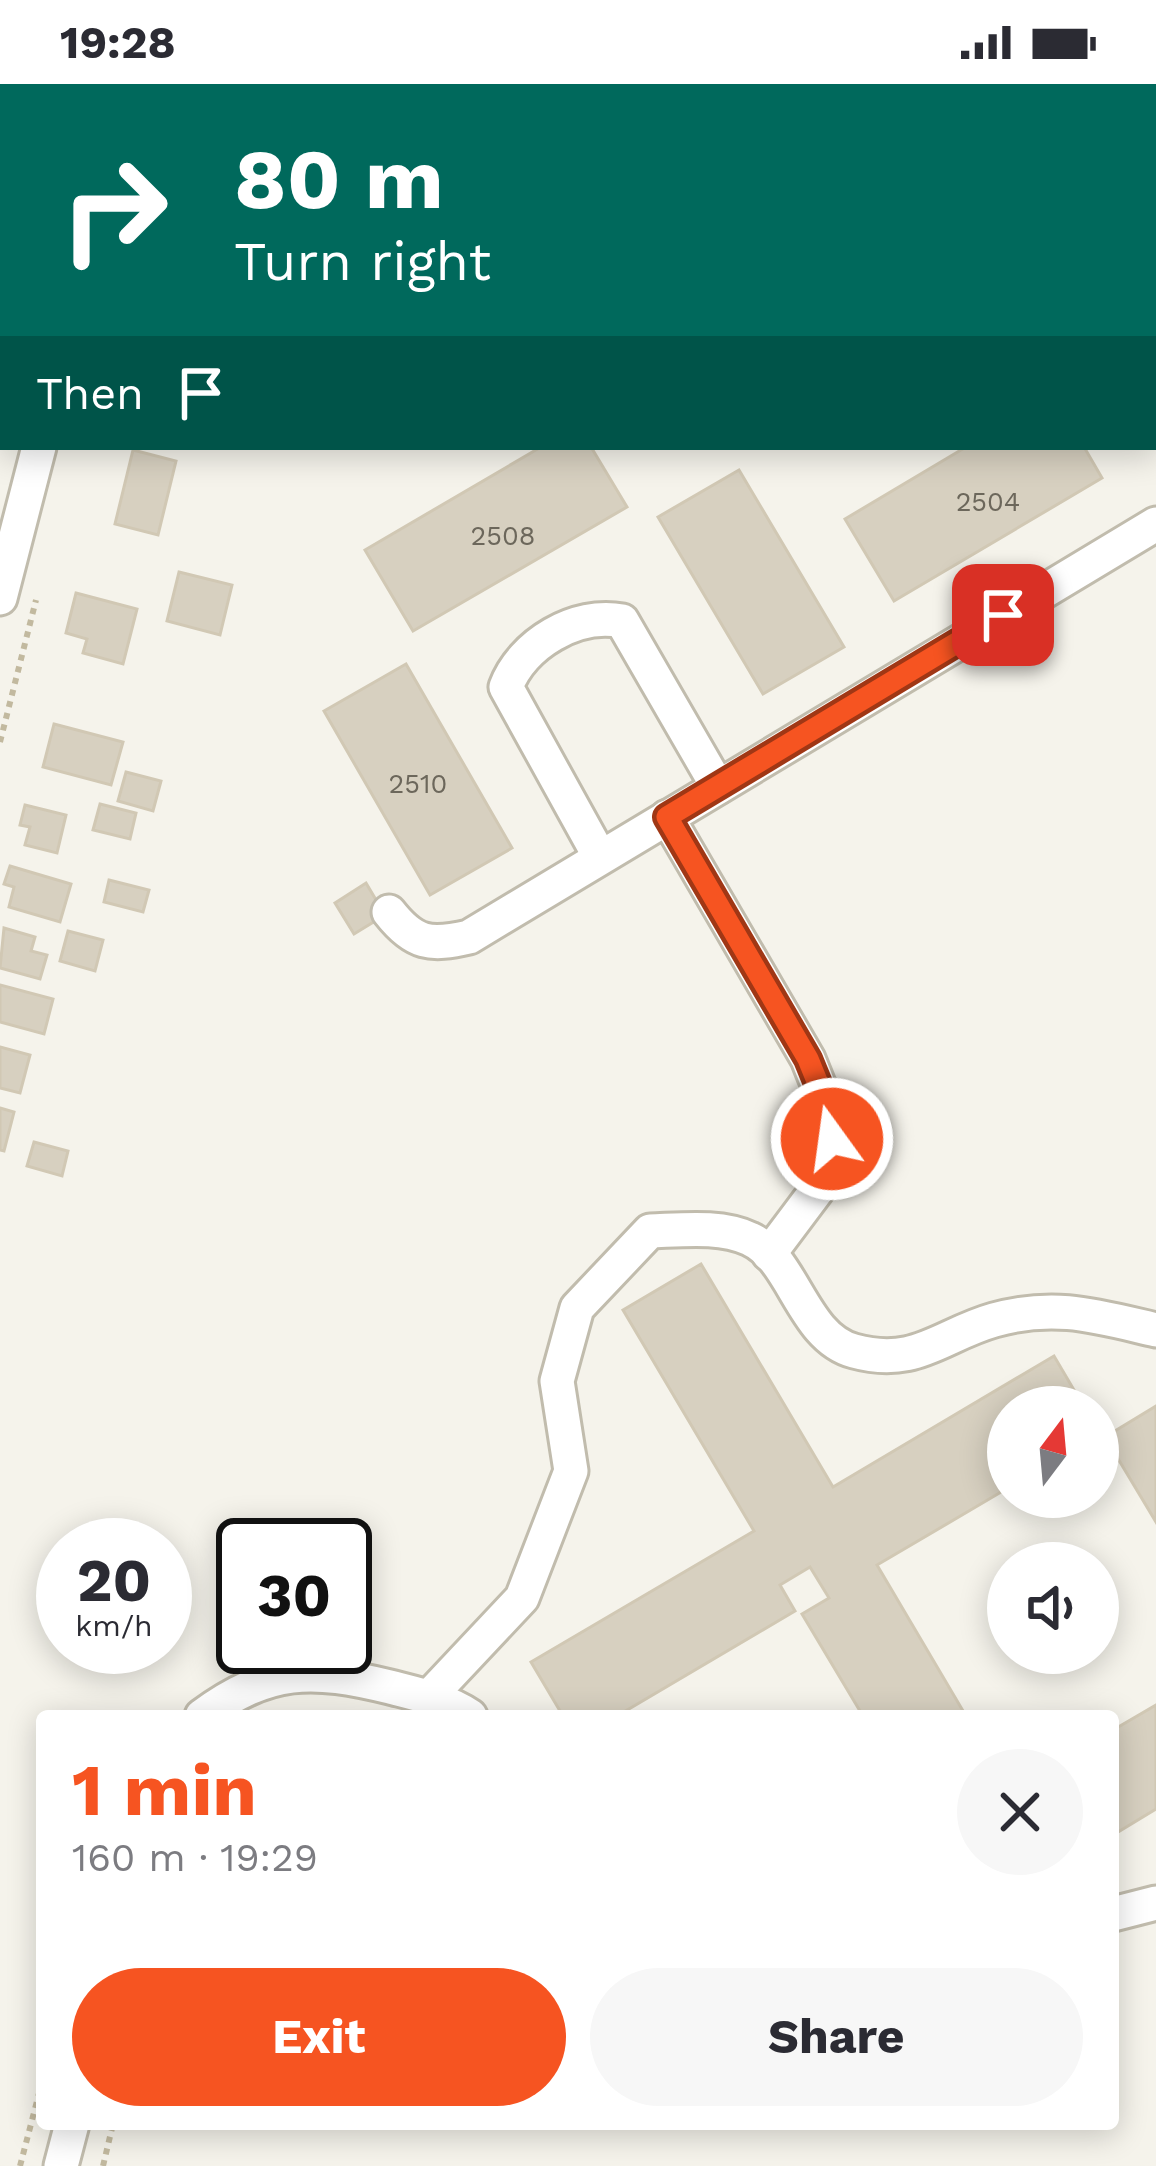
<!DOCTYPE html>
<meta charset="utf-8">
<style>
body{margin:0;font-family:"Work Sans",sans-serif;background:#f7f7f7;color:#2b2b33;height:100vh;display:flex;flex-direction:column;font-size:45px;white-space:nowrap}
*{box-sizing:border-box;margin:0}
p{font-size:39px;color:#7c7c81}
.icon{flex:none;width:66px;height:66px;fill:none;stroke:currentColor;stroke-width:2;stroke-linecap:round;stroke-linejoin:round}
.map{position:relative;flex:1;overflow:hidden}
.details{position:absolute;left:36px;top:1626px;width:1083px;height:420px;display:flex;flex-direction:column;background:#fff;border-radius:12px;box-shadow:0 6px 30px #0003}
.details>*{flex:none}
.top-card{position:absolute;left:0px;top:0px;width:1158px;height:366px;box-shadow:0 6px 30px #0003;background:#00695c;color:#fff;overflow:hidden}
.needle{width:78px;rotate:16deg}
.fabs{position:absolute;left:987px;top:1302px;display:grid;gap:24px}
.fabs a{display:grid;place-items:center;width:132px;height:132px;border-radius:50%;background:#fff;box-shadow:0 6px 30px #0003;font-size:60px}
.speed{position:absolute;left:36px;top:1434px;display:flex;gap:24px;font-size:60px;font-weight:700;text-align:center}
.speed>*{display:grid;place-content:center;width:156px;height:156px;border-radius:50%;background:#fff;box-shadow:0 6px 30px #0003;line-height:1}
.speed small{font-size:30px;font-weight:400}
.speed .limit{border:6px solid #111;border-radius:18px;background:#fff;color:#111}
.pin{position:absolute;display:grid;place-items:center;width:102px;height:102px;color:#fff;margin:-51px;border-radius:24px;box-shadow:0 6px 18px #0006}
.me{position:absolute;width:132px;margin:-66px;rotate:346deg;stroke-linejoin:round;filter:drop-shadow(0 0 9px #0008)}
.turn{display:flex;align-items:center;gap:42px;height:252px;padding:0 36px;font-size:54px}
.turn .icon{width:156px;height:156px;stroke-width:2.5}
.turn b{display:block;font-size:84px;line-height:102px}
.then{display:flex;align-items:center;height:114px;padding:0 36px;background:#0003;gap:24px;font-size:45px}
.round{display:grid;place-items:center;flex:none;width:126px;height:126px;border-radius:63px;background:#f7f7f7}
.overview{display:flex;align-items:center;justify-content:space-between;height:204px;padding:0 36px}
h1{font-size:72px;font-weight:700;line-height:90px;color:#f65421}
.primary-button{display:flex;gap:24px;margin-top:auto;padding:24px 36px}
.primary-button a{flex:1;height:138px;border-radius:72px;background:#f65421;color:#fff;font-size:48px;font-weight:700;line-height:138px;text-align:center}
.primary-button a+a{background:#f7f7f7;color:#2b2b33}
.status{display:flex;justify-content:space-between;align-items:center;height:84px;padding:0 60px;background:#fff;direction:ltr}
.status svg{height:33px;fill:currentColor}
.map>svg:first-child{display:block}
</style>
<div class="status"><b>19:28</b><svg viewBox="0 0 49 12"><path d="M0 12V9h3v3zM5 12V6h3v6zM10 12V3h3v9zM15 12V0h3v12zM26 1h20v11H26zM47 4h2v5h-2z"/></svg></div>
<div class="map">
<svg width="1156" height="2082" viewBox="0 0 1156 2082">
<rect width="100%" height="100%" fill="#f5f3eb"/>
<g fill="#d7d0c0" stroke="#d1c8b4" stroke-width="3">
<polygon points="541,363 591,363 627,423 413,547 365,466"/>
<polygon points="966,363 1084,363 1102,394 894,517 845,435"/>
<polygon points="133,366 176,377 158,451 115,440"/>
<polygon points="739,386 844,563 763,610 658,433"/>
<polygon points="179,488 232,501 220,551 167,537"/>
<polygon points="76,509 137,525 123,580 83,569 87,555 66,549"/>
<polygon points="406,580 512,764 430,811 324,627"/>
<polygon points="54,640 123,658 111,701 43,683"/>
<polygon points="126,688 161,697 153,727 118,717"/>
<polygon points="100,720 136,729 130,755 93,746"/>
<polygon points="25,721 66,731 57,769 25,761 30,743 20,741"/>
<polygon points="10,782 71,800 60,838 9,823 14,803 4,800"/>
<polygon points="109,796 149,806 143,828 104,818"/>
<polygon points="366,799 385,831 354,850 335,819"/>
<polygon points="4,844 35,853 31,867 47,871 40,895 0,884"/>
<polygon points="68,847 103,856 95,887 60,877"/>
<polygon points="0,901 53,915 44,950 0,938"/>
<polygon points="0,963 30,971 20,1009 0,1004"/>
<polygon points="0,1024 14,1028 4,1067 0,1066"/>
<polygon points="34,1058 68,1067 62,1092 27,1082"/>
<polygon points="701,1180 833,1403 1054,1272 1084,1323 1008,1323 1008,1404 877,1481 966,1632 863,1632 802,1530 829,1514 810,1483 780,1501 795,1527 617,1632 563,1632 531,1578 754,1447 623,1226"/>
<polygon points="1156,1322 1156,1438 1105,1353"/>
<polygon points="1156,1621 1156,1725 1113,1751 1113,1646"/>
</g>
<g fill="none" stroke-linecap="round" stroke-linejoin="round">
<g stroke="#c1bcad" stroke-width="22">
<polyline id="service" points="1155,322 1156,323"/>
</g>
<g stroke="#c1bcad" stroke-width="39">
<g id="minor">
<polyline points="132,3 132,0"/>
<polyline points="783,3 787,0"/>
<polyline points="906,3 907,0"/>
<polyline points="0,79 3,80"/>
<polyline points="0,514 39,363"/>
<polyline points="667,733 808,975 828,1025 832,1055 817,1106 769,1170"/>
<path d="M600,773L506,603C522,560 576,528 622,537L718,703"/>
<path d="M389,828C414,860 430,862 469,853L1156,440"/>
<path d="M428,1614L522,1514L571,1387L557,1297L577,1224L650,1147C681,1146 721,1141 750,1155C794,1175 802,1253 854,1267C916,1284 941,1251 994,1236C1055,1219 1096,1232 1156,1246"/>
<path d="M202,1632C269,1583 312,1584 390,1603C417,1610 446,1616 470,1632"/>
<polyline points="1113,1830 1156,1819"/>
<polyline points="61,2082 72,2040"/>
</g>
</g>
<g stroke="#c2b99f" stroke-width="6" stroke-dasharray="6 6" stroke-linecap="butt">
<polyline points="0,658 36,516"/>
<polyline points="20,2082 42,1998"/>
<polyline points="103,2082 113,2040"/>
</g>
<use href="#service" stroke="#fff" stroke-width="16"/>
<use href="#minor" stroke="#fff" stroke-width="33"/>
</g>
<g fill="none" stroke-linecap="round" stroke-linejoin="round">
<g stroke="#a03715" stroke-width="30">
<polyline id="route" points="832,1055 828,1024 808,975 667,733 1003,531"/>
</g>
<use href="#route" stroke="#f65421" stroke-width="21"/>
</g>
<g text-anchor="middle" stroke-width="12" stroke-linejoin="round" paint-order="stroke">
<g font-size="27" fill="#6c675b">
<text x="988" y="427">2504</text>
<text x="503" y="461">2508</text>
<text x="418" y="709">2510</text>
</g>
</g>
</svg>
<div class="fabs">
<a><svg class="needle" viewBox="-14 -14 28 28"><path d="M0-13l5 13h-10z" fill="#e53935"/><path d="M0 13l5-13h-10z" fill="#7c7c81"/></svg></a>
<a><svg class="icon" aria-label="sound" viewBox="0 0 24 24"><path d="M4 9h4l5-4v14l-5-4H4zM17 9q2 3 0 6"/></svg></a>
</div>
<div class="speed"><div>20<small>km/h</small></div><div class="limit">30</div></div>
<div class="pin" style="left:1003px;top:531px;background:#d93025"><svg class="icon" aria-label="arrive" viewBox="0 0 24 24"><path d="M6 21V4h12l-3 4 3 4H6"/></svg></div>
<svg class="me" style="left:832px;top:1055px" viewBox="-20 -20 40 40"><circle r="17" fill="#f65421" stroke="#fff" stroke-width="3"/><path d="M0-11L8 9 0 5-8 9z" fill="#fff"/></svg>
<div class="top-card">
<div class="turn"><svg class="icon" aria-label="right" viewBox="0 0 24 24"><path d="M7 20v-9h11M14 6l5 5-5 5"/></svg><div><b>80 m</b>Turn right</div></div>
<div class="then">Then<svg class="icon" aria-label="arrive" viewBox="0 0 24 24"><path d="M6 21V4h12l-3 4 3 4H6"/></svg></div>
</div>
<section class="details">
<div class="overview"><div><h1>1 min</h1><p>160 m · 19:29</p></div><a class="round"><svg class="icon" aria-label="close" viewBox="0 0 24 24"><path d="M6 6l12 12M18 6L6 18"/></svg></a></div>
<div class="primary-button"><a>Exit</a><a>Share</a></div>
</section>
</div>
